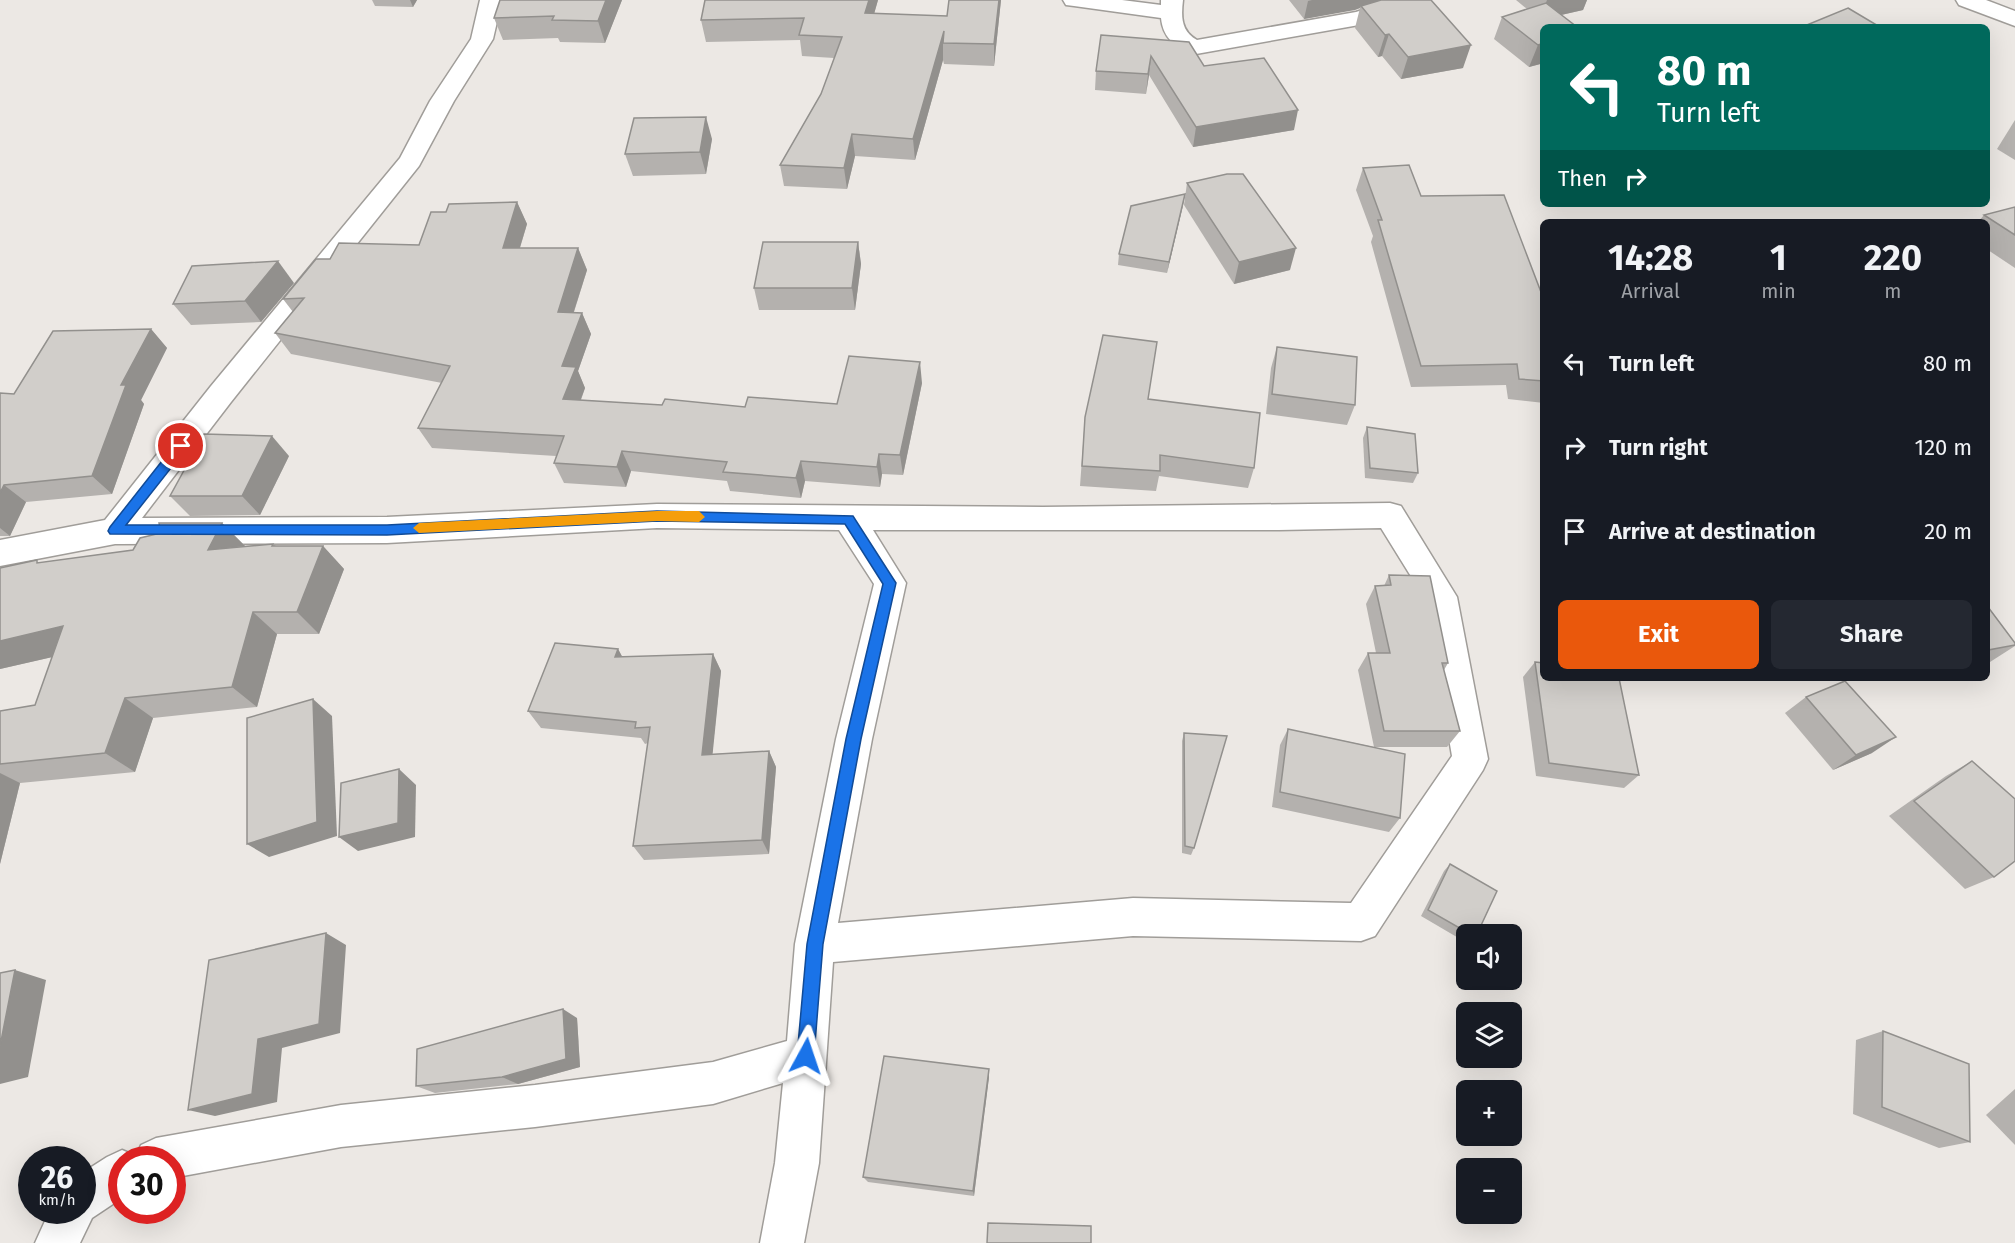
<!DOCTYPE html>
<meta charset="utf-8">
<style>
body{margin:0;font-family:"Fira Sans",sans-serif;background:#242831;color:#f1f3f6;height:100vh;display:flex;flex-direction:column;font-size:22px;white-space:nowrap}
*{box-sizing:border-box;margin:0}
p{font-size:20px;color:#9ea1a6}
.icon{flex:none;width:33px;height:33px;fill:none;stroke:currentColor;stroke-width:2;stroke-linecap:round;stroke-linejoin:round}
.map{position:relative;flex:1;overflow:hidden}
.drawer{position:absolute;left:1540px;top:219px;width:450px;height:462px;display:flex;flex-direction:column;background:#171b24;border-radius:9px;box-shadow:0 6px 24px #0002}
.drawer>*{flex:none}
.guide{position:absolute;left:1540px;top:24px;width:450px;height:183px;border-radius:9px;box-shadow:0 6px 24px #0002;background:#00695c;color:#fff;overflow:hidden}
.buttons{position:absolute;left:1456px;top:924px;display:grid;gap:12px}
.buttons a{display:grid;place-items:center;width:66px;height:66px;border-radius:9px;background:#171b24;box-shadow:0 6px 24px #0002;font-size:30px}
.speed{position:absolute;left:18px;top:1146px;display:flex;gap:12px;font-size:30px;font-weight:700;text-align:center}
.speed>*{display:grid;place-content:center;width:78px;height:78px;border-radius:50%;background:#171b24;box-shadow:0 6px 24px #0002;line-height:1}
.speed small{font-size:15px;font-weight:400}
.speed .limit{border:9px solid #d22;background:#fff;color:#111}
.pin{position:absolute;display:grid;place-items:center;width:51px;height:51px;color:#fff;margin:-26px;border:3px solid #fff;border-radius:50%;box-shadow:0 2px 6px #0007}
.me{position:absolute;width:66px;margin:-33px;rotate:5deg;stroke-linejoin:round;filter:drop-shadow(0 0 4px #0008)}
.turn{display:flex;align-items:center;gap:21px;height:126px;padding:0 18px;font-size:27px}
.turn .icon{width:78px;height:78px;stroke-width:2.5}
.turn b{display:block;font-size:42px;line-height:51px}
.then{display:flex;align-items:center;height:57px;padding:0 18px;background:#0003;gap:12px;font-size:22px}
.eta{display:flex;justify-content:space-evenly;align-items:center;height:102px;text-align:center}
.eta b{font-size:36px;font-weight:700;line-height:42px}
.cta{display:flex;gap:12px;margin-top:auto;padding:12px 18px}
.cta a{flex:1;height:69px;border-radius:9px;background:#ea580c;color:#fff;font-size:24px;font-weight:700;line-height:69px;text-align:center}
.cta a+a{background:#242831;color:#f1f3f6}
ul{padding:0;list-style:none}
li{display:flex;align-items:center;gap:18px;height:84px;padding:0 18px}
li div{flex:1}
li b{display:block;font-size:22px}
li em{font-style:normal}
.map>svg:first-child{display:block}
</style>
<div class="map">
<svg width="2015" height="1243" viewBox="0 0 2015 1243">
<rect width="100%" height="100%" fill="#ece8e4"/>
<g fill="none" stroke-linecap="round" stroke-linejoin="round">
<g stroke="#a09d99" stroke-width="3">
<g id="minor">
<path d="M480,0H502L493,39L454,101L419,166L231,402L142,518L387,517L657,504L1043,507L1390,503L1401,506L1457,597L1488,759L1483,770L1375,936L1361,941L1133,936L833,962L819,1163L804,1243H760L775,1163L783,1083L713,1104L535,1127L341,1147L172,1178V1160H122V1198L92,1218L80,1243H35L50,1210H82V1173L107,1157L122,1150L136,1156L141,1145L156,1138L341,1105L535,1085L713,1062L787,1041L795,944L836,739L874,584L839,530L657,528L387,543L115,544L0,566V540L105,520L211,386L400,158L430,101L471,39ZM1381,528L1425,599L1452,756L1351,903L1133,898L838,923L872,739L906,583L873,530H1279Z"/>
<path d="M1063,0H1122L1161,5V0H1183C1181,17 1181,31 1197,40L1356,12L1395,0H1429L1426,5L1359,25L1196,54C1177,49 1163,39 1161,18L1074,6L1066,5Z"/>
<polygon points="1956,0 1986,0 2015,11 2015,26 1959,5"/>
</g>
</g>
<use href="#minor" fill="#fff" fill-rule="evenodd"/>
</g>
<g fill="#b4b1ae">
<polygon points="372,0 417,0 413,7 375,6"/>
<polygon points="622,0 605,43 560,42 558,38 503,40 494,18"/>
<polygon points="705,0 878,0 874,14 947,16 1001,0 994,66 944,64 943,60 915,160 855,156 847,189 784,186 780,165 821,94 834,58 802,56 800,40 706,42 701,20"/>
<polygon points="1289,0 1431,0 1463,68 1401,79 1382,56 1378,57 1355,28 1360,8 1304,19"/>
<polygon points="1516,0 1587,0 1583,10 1561,15 1544,27 1544,63 1529,67 1494,39 1502,17 1527,9"/>
<polygon points="1101,35 1204,66 1294,130 1193,147 1149,75 1146,94 1095,90 1096,71"/>
<polygon points="2015,120 2015,160 1997,149"/>
<polygon points="712,139 706,174 633,176 625,154"/>
<polygon points="1363,168 1421,196 1544,300 1544,403 1508,399 1506,385 1411,387 1371,242 1373,236 1356,190"/>
<polygon points="1187,183 1290,270 1234,284 1184,205"/>
<polygon points="1185,194 1183,205 1167,273 1118,265 1119,254"/>
<polygon points="517,202 527,224 520,248 578,248 587,270 574,312 582,313 591,334 578,371 585,388 581,400 662,405 745,407 837,404 922,383 903,475 882,474 880,487 805,481 801,498 730,491 727,481 631,471 626,487 564,483 554,463 556,456 432,448 418,428 442,383 291,354 275,333 293,312 283,299 330,259 419,245 446,212"/>
<polygon points="2015,207 2015,268 1988,250 1988,222 1978,222 1984,215"/>
<polygon points="858,242 861,264 855,310 759,310 754,288"/>
<polygon points="294,283 261,322 191,325 173,304"/>
<polygon points="151,329 167,348 141,400 144,404 112,494 26,502 10,536 0,536 0,393 14,394"/>
<polygon points="1277,347 1355,405 1347,425 1266,414 1271,368"/>
<polygon points="1085,417 1254,468 1248,488 1159,476 1156,491 1080,486"/>
<polygon points="1367,427 1418,473 1413,483 1365,478 1363,438"/>
<polygon points="289,456 260,515 190,516 170,496"/>
<polygon points="222,523 245,546 273,544 276,546 323,546 344,569 319,634 277,634 257,707 153,718 135,772 20,783 0,864 0,711 35,705 52,657 0,669 0,568 133,550"/>
<polygon points="1389,575 1448,663 1444,670 1460,731 1447,747 1374,747 1400,818 1389,832 1272,807 1280,745 1288,729 1374,747 1358,670 1368,653 1376,653 1366,604 1375,586 1384,586"/>
<polygon points="1988,607 2015,643 2015,646 1990,662 1988,663"/>
<polygon points="618,649 622,657 713,654 721,671 712,754 769,751 776,767 769,854 644,860 633,846 648,743 645,744 641,738 541,728 528,711"/>
<polygon points="1535,662 1639,775 1624,788 1536,776 1523,677"/>
<polygon points="1806,697 1872,753 1833,770 1785,713"/>
<polygon points="1184,733 1194,848 1191,855 1182,853 1182,741"/>
<polygon points="1972,761 1994,877 1965,889 1889,816 1946,776"/>
<polygon points="1450,864 1477,934 1467,934 1467,943 1421,916 1444,871"/>
<polygon points="577,1018 580,1067 518,1084 435,1093 416,1086"/>
<polygon points="1883,1031 1970,1142 1939,1148 1853,1114 1856,1040"/>
<polygon points="989,1069 989,1077 974,1196 868,1182 863,1177"/>
<polygon points="2015,1089 2015,1145 1986,1115"/>
</g>
<g fill="#92908d">
<polygon points="410,0 417,0 413,7"/>
<polygon points="606,0 622,0 605,43 598,21"/>
<polygon points="869,0 878,0 868,35 865,13"/>
<polygon points="999,0 1001,0 994,66 994,44"/>
<polygon points="1312,0 1387,0 1361,6 1360,8 1355,10 1304,19 1308,1"/>
<polygon points="1547,0 1587,0 1583,10 1539,20"/>
<polygon points="944,31 943,43 943,60 915,160 913,139"/>
<polygon points="1389,34 1382,56 1378,57 1385,35"/>
<polygon points="1544,43 1544,63 1529,67 1538,45"/>
<polygon points="1471,45 1463,68 1401,79 1408,57"/>
<polygon points="1151,56 1149,75 1146,94 1148,74"/>
<polygon points="1298,110 1294,130 1193,147 1196,127"/>
<polygon points="706,117 712,139 706,174 700,152"/>
<polygon points="852,134 855,156 847,189 844,168"/>
<polygon points="1185,194 1183,205 1167,273 1169,262"/>
<polygon points="517,202 527,224 513,270 503,248"/>
<polygon points="858,242 861,264 855,310 852,288"/>
<polygon points="578,248 587,270 567,333 558,312"/>
<polygon points="1296,248 1290,270 1234,284 1239,262"/>
<polygon points="278,261 294,283 261,322 245,301"/>
<polygon points="582,313 591,334 578,371 585,388 573,420 563,399 562,366"/>
<polygon points="151,329 167,348 141,400 144,404 112,494 92,476 121,385"/>
<polygon points="920,362 922,383 903,475 900,455"/>
<polygon points="272,436 289,456 260,515 242,496"/>
<polygon points="622,451 631,471 626,487 617,467"/>
<polygon points="879,454 882,474 880,487 877,467"/>
<polygon points="801,461 805,481 801,498 796,478"/>
<polygon points="4,485 26,502 10,536 0,528 0,493"/>
<polygon points="222,523 245,546 208,550"/>
<polygon points="323,546 344,569 319,634 297,612"/>
<polygon points="253,612 277,634 257,707 232,687"/>
<polygon points="63,626 92,648 0,669 0,641"/>
<polygon points="618,649 628,667 615,657"/>
<polygon points="713,654 721,671 711,770 702,755"/>
<polygon points="125,698 153,718 135,772 105,753"/>
<polygon points="313,699 332,716 337,836 269,857 247,844"/>
<polygon points="1896,737 1872,753 1833,770 1856,755"/>
<polygon points="769,751 776,767 769,854 762,840"/>
<polygon points="399,769 416,785 415,837 358,851 339,837"/>
<polygon points="0,773 20,783 0,864"/>
<polygon points="326,933 346,945 340,1033 282,1048 277,1102 215,1116 188,1110 258,1039"/>
<polygon points="15,970 46,980 28,1077 0,1084 0,1046"/>
<polygon points="563,1009 577,1018 580,1067 518,1084 502,1077"/>
<polygon points="989,1069 989,1077 974,1196 973,1191"/>
</g>
<g fill="#d1ceca" stroke="#92908d" stroke-width="1.5">
<polygon points="500,0 606,0 598,21 552,20 554,16 494,18"/>
<polygon points="705,0 869,0 865,13 947,16 949,0 999,0 994,44 943,43 944,31 913,139 852,134 844,168 780,165 821,94 842,37 799,35 804,18 701,20"/>
<polygon points="1381,0 1431,0 1471,45 1408,57 1389,34 1385,35 1361,6"/>
<polygon points="1546,3 1577,27 1544,27 1544,43 1538,45 1502,17"/>
<polygon points="1848,8 1880,27 1802,27"/>
<polygon points="1101,35 1189,42 1204,66 1264,58 1298,110 1196,127 1151,56 1148,74 1096,71"/>
<polygon points="706,117 700,152 625,154 634,118"/>
<polygon points="1409,165 1421,196 1504,195 1544,300 1544,381 1519,379 1517,364 1421,366 1378,220 1382,220 1363,168"/>
<polygon points="1227,174 1243,174 1296,248 1239,262 1187,183"/>
<polygon points="1185,194 1169,262 1119,254 1131,206"/>
<polygon points="517,202 503,248 578,248 558,312 582,313 562,366 576,367 563,399 662,405 665,399 745,407 748,397 837,404 849,356 920,362 900,455 879,454 877,467 801,461 796,478 723,472 727,462 622,451 617,467 554,463 564,436 418,428 450,366 275,333 304,298 283,299 316,259 330,259 339,243 419,245 431,212 446,212 449,204"/>
<polygon points="2015,207 2015,235 1984,215"/>
<polygon points="763,242 858,242 852,288 754,288"/>
<polygon points="278,261 245,301 173,304 192,266"/>
<polygon points="151,329 121,385 126,385 92,476 4,485 0,493 0,393 14,394 53,331"/>
<polygon points="1103,335 1157,342 1148,399 1260,413 1254,468 1160,455 1160,471 1082,466 1085,417"/>
<polygon points="1277,347 1357,357 1355,405 1272,394"/>
<polygon points="1367,427 1415,434 1418,473 1370,468"/>
<polygon points="204,434 272,436 242,496 170,496"/>
<polygon points="159,523 222,523 208,550 273,544 272,546 323,546 297,612 253,612 232,687 125,698 105,753 0,764 0,711 35,705 63,626 0,641 0,568 37,560 37,563 133,550 140,538 161,533"/>
<polygon points="1389,575 1430,576 1448,663 1442,663 1460,731 1384,731 1368,653 1390,653 1375,586 1391,585"/>
<polygon points="1988,607 2015,643 2015,645 1988,650"/>
<polygon points="555,643 618,649 615,657 713,654 702,755 769,751 762,840 633,846 650,727 635,728 636,722 528,711"/>
<polygon points="1535,662 1544,663 1544,678 1619,678 1639,775 1549,763"/>
<polygon points="1845,681 1896,737 1856,755 1806,697"/>
<polygon points="313,699 317,822 247,844 247,718"/>
<polygon points="1288,729 1405,754 1400,818 1280,792"/>
<polygon points="1184,733 1227,736 1194,848 1185,846"/>
<polygon points="1972,761 2015,799 2015,861 1994,877 1914,801"/>
<polygon points="399,769 398,823 339,837 341,783"/>
<polygon points="1450,864 1497,891 1477,934 1470,934 1428,910"/>
<polygon points="326,933 319,1024 258,1039 252,1094 188,1110 209,960"/>
<polygon points="15,970 0,1046 0,973"/>
<polygon points="563,1009 566,1059 502,1077 416,1086 417,1049"/>
<polygon points="1883,1031 1969,1064 1970,1142 1882,1107"/>
<polygon points="884,1056 989,1069 973,1191 863,1177"/>
<polygon points="988,1223 1091,1226 1091,1243 987,1243"/>
</g>
<polygon fill="#1a73e8" stroke="#114b97" stroke-width="1.5" points="181,441 186,442 187,446 186,449 126,525 387,525 657,511 853,516 896,583 861,739 823,944 814,1056 812,1062 806,1065 799,1062 797,1056 807,944 846,739 883,584 845,524 657,521 387,535 110,534 108,531 110,527 177,442"/>
<polygon fill="#f59e0b" points="657,511 699,511 705,517 699,522 657,521 419,533 413,528 419,523"/>
</svg>
<div class="buttons">
<a><svg class="icon" aria-label="sound" viewBox="0 0 24 24"><path d="M4 9h4l5-4v14l-5-4H4zM17 9q2 3 0 6"/></svg></a>
<a><svg class="icon" aria-label="layers" viewBox="0 0 24 24"><path d="M12 4l9 5-9 5-9-5zM3 14l9 5 9-5"/></svg></a>
<a>+</a>
<a>−</a>
</div>
<div class="speed"><div>26<small>km/h</small></div><div class="limit">30</div></div>
<div class="pin" style="left:181px;top:446px;background:#d93025"><svg class="icon" aria-label="arrive" viewBox="0 0 24 24"><path d="M6 21V4h12l-3 4 3 4H6"/></svg></div>
<svg class="me" style="left:806px;top:1056px" viewBox="-20 -20 40 40"><path d="M0-17L14 15 0 8-14 15z" fill="#1a73e8" stroke="#fff" stroke-width="4"/></svg>
<div class="guide">
<div class="turn"><svg class="icon" aria-label="left" viewBox="0 0 24 24"><path d="M17 20v-9H6M10 6l-5 5 5 5"/></svg><div><b>80 m</b>Turn left</div></div>
<div class="then">Then<svg class="icon" aria-label="right" viewBox="0 0 24 24"><path d="M7 20v-9h11M14 6l5 5-5 5"/></svg></div>
</div>
<section class="drawer">
<div class="eta">
<div><b>14:28</b><p>Arrival</p></div>
<div><b>1</b><p>min</p></div>
<div><b>220</b><p>m</p></div>
</div>
<ul>
<li><svg class="icon" aria-label="left" viewBox="0 0 24 24"><path d="M17 20v-9H6M10 6l-5 5 5 5"/></svg><div><b>Turn left</b></div><em>80 m</em></li>
<li><svg class="icon" aria-label="right" viewBox="0 0 24 24"><path d="M7 20v-9h11M14 6l5 5-5 5"/></svg><div><b>Turn right</b></div><em>120 m</em></li>
<li><svg class="icon" aria-label="arrive" viewBox="0 0 24 24"><path d="M6 21V4h12l-3 4 3 4H6"/></svg><div><b>Arrive at destination</b></div><em>20 m</em></li>
</ul>
<div class="cta"><a>Exit</a><a>Share</a></div>
</section>
</div>
